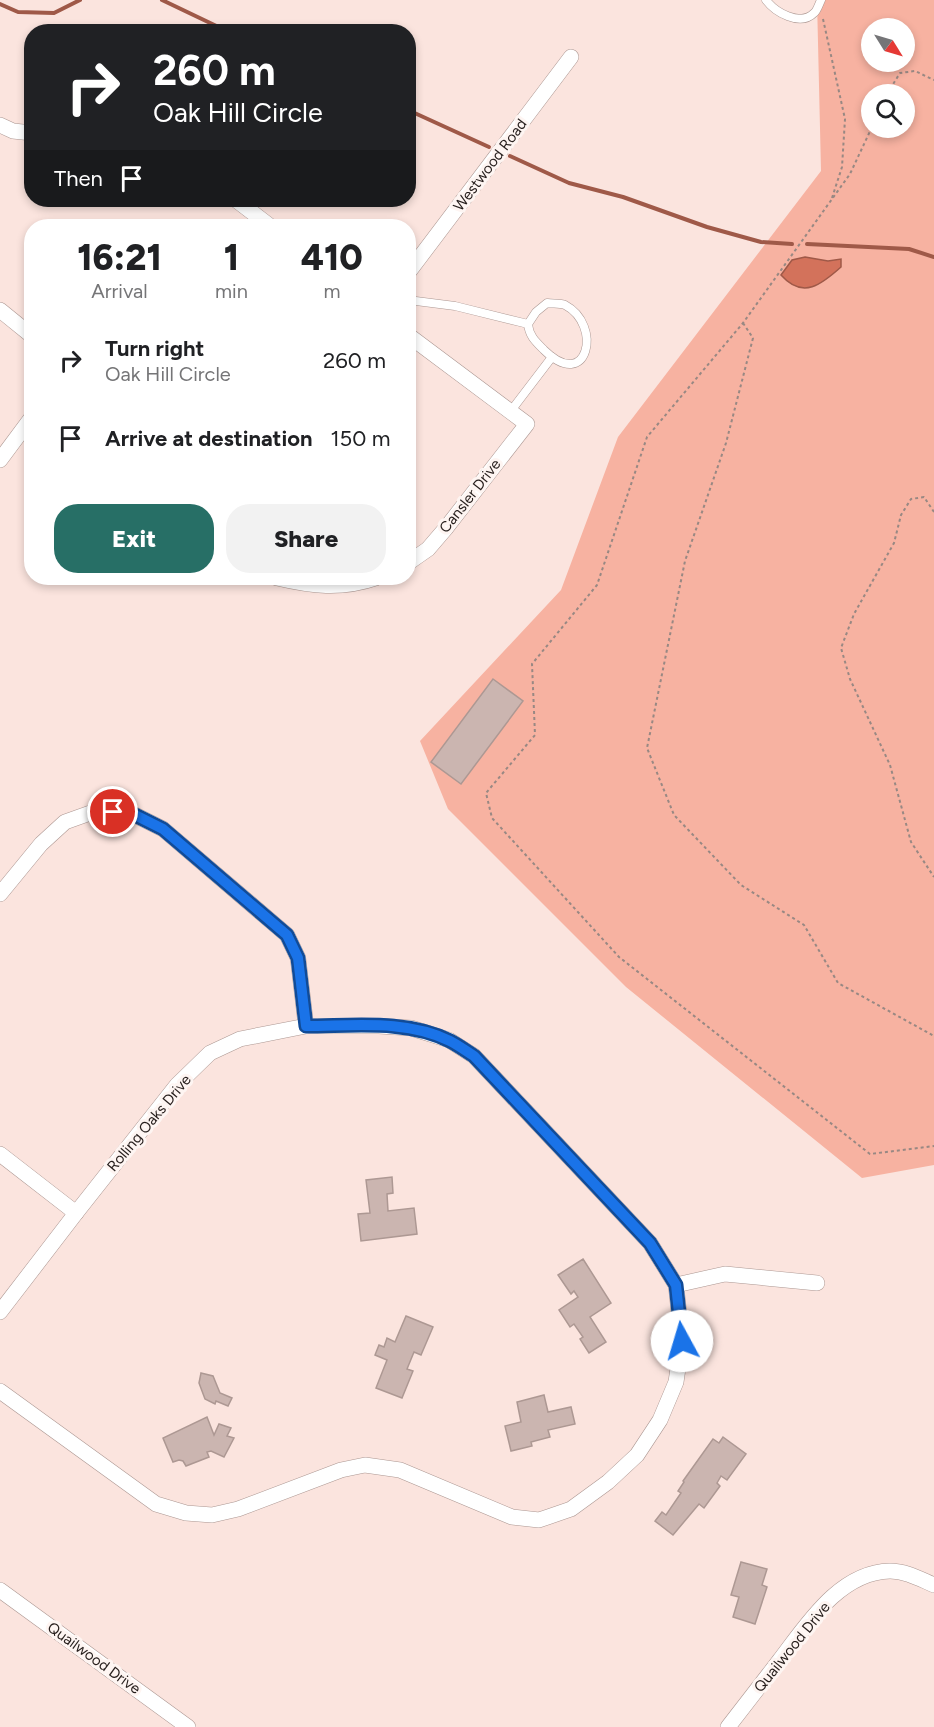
<!DOCTYPE html>
<style>
body{margin:0;font-family:Figtree,sans-serif;background:#f2f2f2;color:#202124;height:100vh;display:flex;flex-direction:column;font-size:22px;white-space:nowrap}
*{box-sizing:border-box;margin:0}
p{font-size:20px;color:#757577}
.icon{flex:none;width:33px;height:33px;fill:none;stroke:currentColor;stroke-width:2;stroke-linecap:round;stroke-linejoin:round}
.map{position:relative;flex:1;overflow:hidden}
.panel{position:absolute;left:24px;top:219px;width:392px;height:366px;display:flex;flex-direction:column;background:#fff;border-radius:24px;box-shadow:0 3px 9px #0003}
.panel>*{flex:none}
.top-card{position:absolute;left:24px;top:24px;width:392px;height:183px;border-radius:24px;box-shadow:0 3px 9px #0003;background:#202124;color:#fff;overflow:hidden}
.needle{width:39px;rotate:127deg}
.buttons{position:absolute;left:861px;top:18px;display:grid;gap:12px}
.buttons a{display:grid;place-items:center;width:54px;height:54px;border-radius:50%;background:#fff;box-shadow:0 3px 9px #0003;font-size:30px}
.pin{position:absolute;display:grid;place-items:center;width:51px;height:51px;color:#fff;margin:-26px;border:3px solid #fff;border-radius:50%;box-shadow:0 2px 6px #0007}
.me{position:absolute;width:66px;margin:-33px;rotate:354deg;stroke-linejoin:round;filter:drop-shadow(0 0 4px #0008)}
.turn{display:flex;align-items:center;gap:21px;height:126px;padding:0 30px;font-size:27px}
.turn .icon{width:78px;height:78px;stroke-width:2.5}
.turn b{display:block;font-size:42px;line-height:51px}
.then{display:flex;align-items:center;height:57px;padding:0 30px;background:#0003;gap:12px;font-size:22px}
.eta{display:flex;justify-content:space-evenly;align-items:center;height:102px;text-align:center}
.eta b{font-size:36px;font-weight:800;line-height:42px}
.cta{display:flex;gap:12px;margin-top:auto;padding:12px 30px}
.cta a{flex:1;height:69px;border-radius:24px;background:#276f66;color:#fff;font-size:24px;font-weight:800;line-height:69px;text-align:center}
.cta a+a{background:#f2f2f2;color:#202124}
ul{padding:0;list-style:none}
li{display:flex;align-items:center;gap:18px;height:78px;padding:0 30px}
li div{flex:1}
li b{display:block;font-size:22px}
li em{font-style:normal}
.map>svg:first-child{display:block}
</style>
<div class="map">
<svg width="934" height="1727" viewBox="0 0 934 1727">
<rect width="100%" height="100%" fill="#fbe4de"/>
<path fill="#f7b2a1" fill-rule="evenodd" d="M817,0H934V1165L862,1178L626,987L448,809L420,741L561,590L618,437L821,171ZM872,28H904V62H872ZM872,94H904V128H872Z"/>
<path fill="#d3725b" stroke="#9f5948" stroke-width="1.5" d="M805,257L828,261L841,259V267C822,284 803,300 781,275L792,260Z"/>
<g fill="none" stroke-linecap="round" stroke-linejoin="round">
<g stroke="#9f5948" stroke-width="4">
<polyline points="162,0 229,32"/>
<polyline points="0,4 18,12 54,13 80,0"/>
<polyline points="408,110 489,147"/>
<polyline points="510,156 569,183 623,197 707,227 761,242 792,244"/>
<polyline points="807,244 909,249 934,257"/>
</g>
</g>
<g fill="#cbb5b0" stroke="#ad9893" stroke-width="1.5">
<polygon points="493,679 523,701 461,784 431,762"/>
<polygon points="392,1177 393,1193 387,1194 388,1211 414,1208 417,1234 361,1241 358,1214 370,1213 366,1180"/>
<polygon points="583,1259 611,1303 590,1317 606,1342 589,1353 580,1339 583,1337 574,1324 570,1327 559,1310 578,1297 574,1291 571,1294 558,1275"/>
<polygon points="406,1316 433,1327 421,1355 414,1352 407,1369 413,1371 402,1398 376,1388 387,1360 375,1355 379,1345 384,1347 387,1338 395,1342"/>
<polygon points="201,1373 213,1376 220,1393 232,1398 228,1406 216,1401 215,1404 205,1399 199,1383"/>
<polygon points="544,1395 548,1412 571,1407 575,1424 548,1430 550,1437 531,1442 532,1446 511,1451 505,1426 521,1422 517,1402"/>
<polygon points="207,1417 214,1435 219,1424 231,1428 227,1436 234,1438 224,1457 211,1451 207,1452 209,1457 186,1466 183,1461 179,1460 173,1462 163,1438"/>
<polygon points="723,1437 746,1454 727,1480 721,1476 717,1483 720,1486 704,1508 699,1504 673,1535 655,1521 662,1512 666,1515 681,1493 678,1491 684,1482 683,1481 713,1439 719,1443"/>
<polygon points="741,1562 767,1569 762,1585 767,1587 755,1624 733,1617 739,1597 731,1595"/>
</g>
<g fill="none" stroke-linecap="round" stroke-linejoin="round">
<g stroke="#ac9792" stroke-width="9">
<g id="service">
<path d="M766,0C775,12 800,27 814,13C817,11 819,4 821,0"/>
<polyline points="408,300 455,306 528,324"/>
<path d="M547,303C552,304 560,303 565,305C603,325 588,393 544,350C536,342 529,336 528,324L536,312Z"/>
<polyline points="510,412 552,357"/>
</g>
</g>
<g stroke="#ac9792" stroke-width="16">
<g id="minor">
<polyline points="0,125 13,131 32,133"/>
<polyline points="236,200 270,226"/>
<polyline points="408,273 571,57"/>
<polyline points="0,310 32,336"/>
<polyline points="408,335 527,424 446,528 428,549 408,563"/>
<polyline points="0,460 32,417"/>
<path d="M277,578C311,586 341,590 376,578"/>
<polyline points="0,894 41,844 65,822 93,812 135,815 163,829 287,935 298,958 306,1026"/>
<polyline points="0,1154 76,1213"/>
<polyline points="676,1285 725,1274 817,1283"/>
<polyline points="0,1312 76,1213 177,1085 210,1053 240,1039 306,1026 379,1026 411,1028 427,1033 449,1040 474,1056 650,1243 676,1285 682,1341 676,1382 660,1420 637,1455 608,1482 571,1509 539,1520 512,1517 400,1470 365,1465 341,1470 238,1509 212,1515 186,1513 156,1504 0,1391"/>
<polyline points="0,1590 188,1727"/>
<path d="M728,1727C745,1705 762,1683 779,1661C806,1626 839,1572 890,1571C906,1571 920,1579 934,1585"/>
</g>
</g>
<g stroke="#988883" stroke-width="2" stroke-dasharray="3 3" stroke-linecap="butt">
<polyline points="823,19 845,119 842,167 832,198"/>
<polyline points="887,94 900,73 915,71 934,80"/>
<polyline points="872,127 850,174 743,323 647,437 597,585 532,664 535,735 486,793 492,818 619,957 870,1154 934,1146"/>
<polyline points="743,323 753,338 726,443 685,561 647,748 674,815 741,885 804,925 838,983 934,1036"/>
<polyline points="934,512 924,497 911,499 901,515 894,543 854,614 841,648 850,679 890,765 911,842 934,877"/>
</g>
<use href="#service" stroke="#fff" stroke-width="8"/>
<use href="#minor" stroke="#fff" stroke-width="15"/>
</g>
<g fill="none" stroke-linecap="round" stroke-linejoin="round">
<g stroke="#114b97" stroke-width="15">
<path id="route" d="M113,812L135,815L163,829L287,935L298,958L306,1026C353,1026 407,1019 450,1041C458,1045 466,1051 474,1056L650,1243L676,1285L682,1341"/>
</g>
<use href="#route" stroke="#1a73e8" stroke-width="10"/>
</g>
<g text-anchor="middle" stroke-width="6" stroke-linejoin="round" paint-order="stroke">
<g font-size="15" fill="#261e1c" stroke="#fef5f2">
<text transform="translate(490 165) rotate(-53)" y="5">Westwood Road</text>
<text transform="translate(470 496) rotate(-52)" y="5">Cansler Drive</text>
<text transform="translate(149 1123) rotate(-50)" y="5">Rolling Oaks Drive</text>
<text transform="translate(792 1647) rotate(-51)" y="5">Quailwood Drive</text>
<text transform="translate(94 1658) rotate(36)" y="5">Quailwood Drive</text>
</g>
</g>
</svg>
<div class="buttons">
<a><svg class="needle" viewBox="-14 -14 28 28"><path d="M0-13l5 13h-10z" fill="#e53935"/><path d="M0 13l5-13h-10z" fill="#757577"/></svg></a>
<a><svg class="icon" aria-label="search" viewBox="0 0 24 24"><circle cx="10" cy="10" r="6"/><path d="M15 15l6 6"/></svg></a>
</div>
<div class="pin" style="left:113px;top:812px;background:#d93025"><svg class="icon" aria-label="arrive" viewBox="0 0 24 24"><path d="M6 21V4h12l-3 4 3 4H6"/></svg></div>
<svg class="me" style="left:682px;top:1341px" viewBox="-20 -20 40 40"><circle r="19" fill="#fff"/><path d="M0-13L10 11 0 6-10 11z" fill="#1a73e8"/></svg>
<div class="top-card">
<div class="turn"><svg class="icon" aria-label="right" viewBox="0 0 24 24"><path d="M7 20v-9h11M14 6l5 5-5 5"/></svg><div><b>260 m</b>Oak Hill Circle</div></div>
<div class="then">Then<svg class="icon" aria-label="arrive" viewBox="0 0 24 24"><path d="M6 21V4h12l-3 4 3 4H6"/></svg></div>
</div>
<section class="panel">
<div class="eta">
<div><b>16:21</b><p>Arrival</p></div>
<div><b>1</b><p>min</p></div>
<div><b>410</b><p>m</p></div>
</div>
<ul>
<li><svg class="icon" aria-label="right" viewBox="0 0 24 24"><path d="M7 20v-9h11M14 6l5 5-5 5"/></svg><div><b>Turn right</b><p>Oak Hill Circle</p></div><em>260 m</em></li>
<li><svg class="icon" aria-label="arrive" viewBox="0 0 24 24"><path d="M6 21V4h12l-3 4 3 4H6"/></svg><div><b>Arrive at destination</b></div><em>150 m</em></li>
</ul>
<div class="cta"><a>Exit</a><a>Share</a></div>
</section>
</div>
